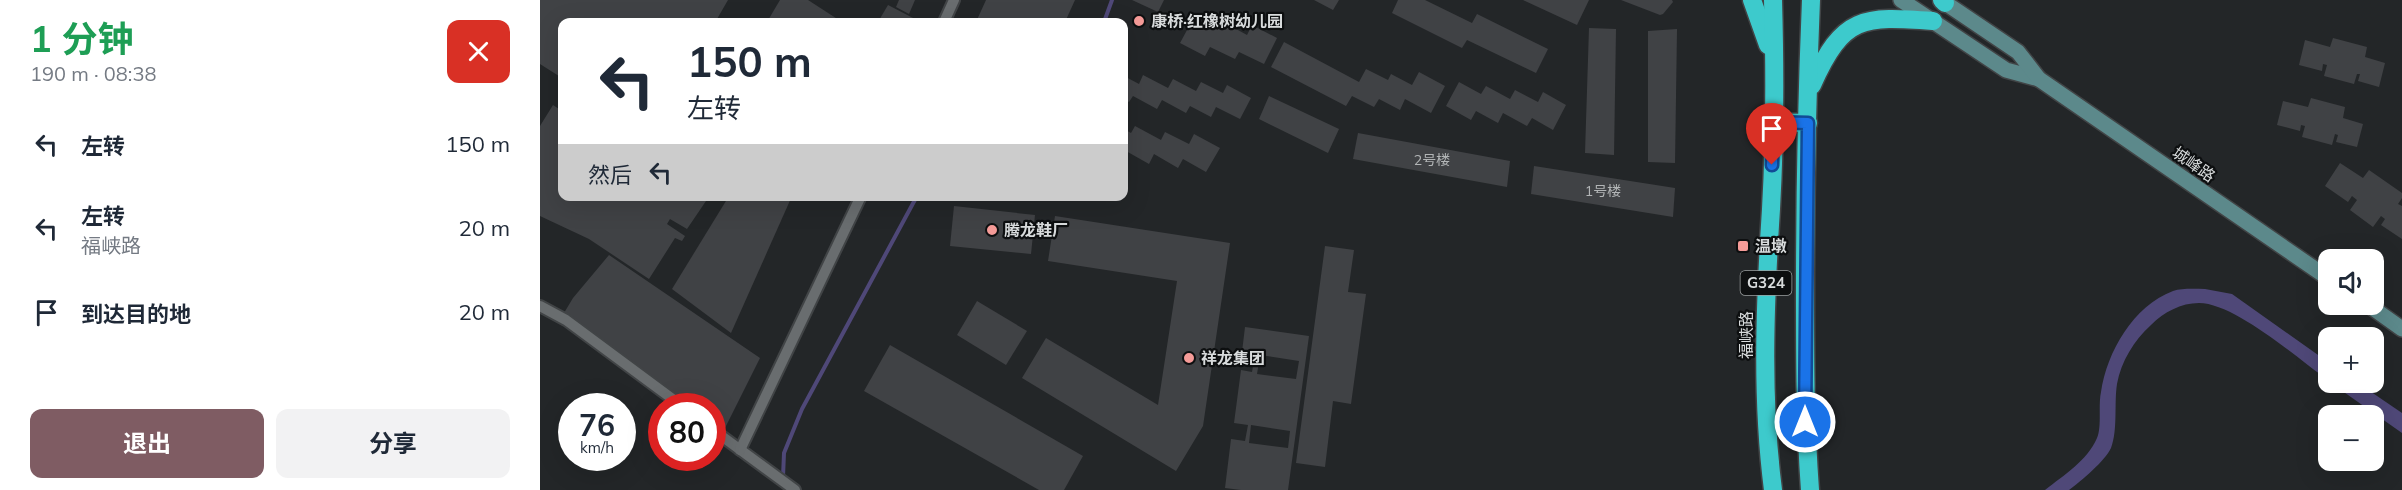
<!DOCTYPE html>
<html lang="zh">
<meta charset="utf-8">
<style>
body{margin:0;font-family:Mulish,"Noto Sans SC",sans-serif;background:#f2f2f3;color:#1f2937;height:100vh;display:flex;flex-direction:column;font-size:22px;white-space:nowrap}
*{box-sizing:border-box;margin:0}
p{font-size:20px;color:#747a83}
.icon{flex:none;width:33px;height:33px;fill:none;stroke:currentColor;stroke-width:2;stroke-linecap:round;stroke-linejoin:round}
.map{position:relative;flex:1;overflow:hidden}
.drawer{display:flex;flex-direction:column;background:#fff;width:540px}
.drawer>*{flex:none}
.banner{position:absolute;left:18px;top:18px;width:570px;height:183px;border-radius:12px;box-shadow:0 6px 24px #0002;background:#fff;color:#1f2937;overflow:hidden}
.buttons{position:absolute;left:1778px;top:249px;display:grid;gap:12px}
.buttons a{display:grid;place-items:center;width:66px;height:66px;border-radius:12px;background:#fff;box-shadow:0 6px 24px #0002;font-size:30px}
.speed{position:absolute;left:18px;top:393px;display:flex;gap:12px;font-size:30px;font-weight:700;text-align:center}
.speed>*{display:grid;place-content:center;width:78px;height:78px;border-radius:50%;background:#fff;box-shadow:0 6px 24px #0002;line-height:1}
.speed small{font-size:15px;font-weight:400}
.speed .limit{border:9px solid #d22;background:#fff;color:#111}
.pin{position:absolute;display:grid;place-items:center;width:51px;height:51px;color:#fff;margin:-62px -26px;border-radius:50% 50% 50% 0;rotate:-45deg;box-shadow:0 0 6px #0007}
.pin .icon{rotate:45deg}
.me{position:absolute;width:66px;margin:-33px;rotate:0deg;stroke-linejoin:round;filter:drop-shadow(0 0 4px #0008)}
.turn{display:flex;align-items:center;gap:21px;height:126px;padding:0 30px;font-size:27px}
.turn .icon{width:78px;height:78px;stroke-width:2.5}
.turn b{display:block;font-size:42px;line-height:51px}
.then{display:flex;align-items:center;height:57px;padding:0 30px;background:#0003;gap:12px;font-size:22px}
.round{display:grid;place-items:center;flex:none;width:63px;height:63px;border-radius:12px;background:#f2f2f3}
.summary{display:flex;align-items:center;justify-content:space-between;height:102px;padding:0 30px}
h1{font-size:36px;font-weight:700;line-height:45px;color:#1e9e55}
.action{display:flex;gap:12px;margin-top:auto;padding:12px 30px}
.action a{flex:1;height:69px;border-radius:12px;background:#7f5c63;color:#fff;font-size:24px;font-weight:700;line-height:69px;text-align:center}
.action a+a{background:#f2f2f3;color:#1f2937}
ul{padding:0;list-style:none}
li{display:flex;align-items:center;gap:18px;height:84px;padding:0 30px}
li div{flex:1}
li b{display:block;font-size:22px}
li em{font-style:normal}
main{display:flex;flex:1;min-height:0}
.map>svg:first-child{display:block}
</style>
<main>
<section class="drawer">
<div class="summary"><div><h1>1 分钟</h1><p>190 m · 08:38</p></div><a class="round" style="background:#d93025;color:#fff"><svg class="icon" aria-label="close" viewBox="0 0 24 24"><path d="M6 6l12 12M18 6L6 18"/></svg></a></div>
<ul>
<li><svg class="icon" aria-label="left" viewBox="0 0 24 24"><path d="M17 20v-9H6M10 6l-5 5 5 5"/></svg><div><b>左转</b></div><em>150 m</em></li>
<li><svg class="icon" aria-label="left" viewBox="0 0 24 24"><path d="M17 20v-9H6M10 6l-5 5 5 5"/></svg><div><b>左转</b><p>福峡路</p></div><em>20 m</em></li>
<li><svg class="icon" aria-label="arrive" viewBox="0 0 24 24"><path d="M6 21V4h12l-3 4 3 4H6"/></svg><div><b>到达目的地</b></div><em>20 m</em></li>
</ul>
<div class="action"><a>退出</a><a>分享</a></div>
</section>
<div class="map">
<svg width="1862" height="490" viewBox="0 0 1862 490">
<rect width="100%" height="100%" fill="#232628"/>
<g fill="#4f4878">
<path d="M1665,289L1692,294L1788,362V380C1758,359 1695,303 1659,303C1641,303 1624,312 1611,325C1594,340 1581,362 1577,384C1574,403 1578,430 1571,448C1565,461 1541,481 1529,490H1505C1524,475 1547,461 1557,438C1562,426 1558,406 1561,392C1567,352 1593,306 1633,291C1642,288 1655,289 1665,289Z"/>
<polygon points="1791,383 1818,383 1862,413 1862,433"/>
</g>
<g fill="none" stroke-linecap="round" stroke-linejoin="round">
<g stroke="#4f4878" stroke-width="4">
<polyline points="564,22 572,0"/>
<polyline points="243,477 244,453 262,409 377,196"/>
</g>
</g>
<g fill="#404245" fill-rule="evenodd">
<polygon points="0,0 188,0 177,19 182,22 22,22 22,78 0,64"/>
<polygon points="240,0 268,0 302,22 227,22"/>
<polygon points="359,0 375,0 369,14 356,7"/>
<polygon points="446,0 535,0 525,22 436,22"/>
<polygon points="592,0 624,0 618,12"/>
<polygon points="774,0 799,0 793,10"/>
<polygon points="858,0 885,0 932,23 937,14 1008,49 996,73 927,40 922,48 852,13"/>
<polygon points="983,0 1049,0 1037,25"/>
<polygon points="1081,0 1132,0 1133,2 1123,14 1120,15"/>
<polygon points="348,5 375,19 373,22 338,22"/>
<polygon points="653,19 673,29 678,19 707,35 712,25 737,38 724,64 699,52 695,59 670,47 665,56 640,43"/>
<polygon points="1049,28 1076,29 1074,155 1045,153"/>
<polygon points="1137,29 1135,163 1108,162 1108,31"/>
<polygon points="1793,38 1827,47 1825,57 1845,63 1839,87 1818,81 1820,74 1817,74 1814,84 1784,76 1787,65 1783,64 1782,71 1759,65 1765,40 1790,47"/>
<polygon points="744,42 819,82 826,69 848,80 851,74 872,85 879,72 905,86 891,113 865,99 860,110 839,99 834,107 812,96 806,106 731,67"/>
<polygon points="603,75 628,88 633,79 656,91 661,82 683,93 687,85 711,98 700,119 676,107 671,117 650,106 646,113 622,100 617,109 593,96 589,102 584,99 584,76 599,84"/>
<polygon points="919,82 941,94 946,86 970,99 975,90 998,102 1003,92 1026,105 1013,130 992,118 987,126 963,113 958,123 936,111 931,120 906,106"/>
<polygon points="729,96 799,129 788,153 719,119"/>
<polygon points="1771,98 1805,107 1803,118 1823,124 1817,147 1796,142 1798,135 1795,134 1792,145 1762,137 1765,126 1761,125 1760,131 1737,125 1743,101 1768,107"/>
<polygon points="13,105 22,111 22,196 159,196 166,201 147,229 130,219 127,224 145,236 142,241 135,238 109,279 49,239 0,216 0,126"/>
<polygon points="595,126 621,140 625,132 649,144 654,134 680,148 666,172 643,159 638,168 614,154 609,164 586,151 584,155 584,129 591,133"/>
<polygon points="818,133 970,161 967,187 813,159"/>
<polygon points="1800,163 1823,178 1829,170 1862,193 1862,198 1858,204 1862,206 1862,239 1841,225 1845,219 1841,216 1833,227 1810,210 1817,200 1812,196 1808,202 1785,186"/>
<polygon points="994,166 1135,188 1133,217 991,194"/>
<polygon points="189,196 252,196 191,333 132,289"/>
<polygon points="414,206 495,215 491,254 410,246"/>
<polygon points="515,216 690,243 663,426 636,471 482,378 506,338 618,405 637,281 508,261"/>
<polygon points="785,246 814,250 808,292 826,294 811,404 793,401 785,467 756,463"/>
<polygon points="69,255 220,358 184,430 172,422 172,406 151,406 24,313 33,298"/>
<polygon points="437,301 487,331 466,365 417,335"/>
<path d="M705,327L769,336L748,490H701L685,488L691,439L705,441L708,425L694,423L701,370L712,372L715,354L702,352ZM720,355L759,361L756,379L717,374ZM711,425L750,431L748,448L709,443Z"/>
<polygon points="350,345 543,456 524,490 499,490 324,391"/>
</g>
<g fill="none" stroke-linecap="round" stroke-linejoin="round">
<g stroke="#414446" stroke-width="14">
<g id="street">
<polyline points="404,22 414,0"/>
<polyline points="0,306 26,320 142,406"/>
<polyline points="172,429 255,490"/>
<polyline points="200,450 321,196"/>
</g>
</g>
<g stroke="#414446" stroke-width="18">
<g id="secondary">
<polyline points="1361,0 1466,70 1499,79"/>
<polyline points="1401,0 1478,52 1499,79 1788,278"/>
<polyline points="1827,304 1862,329"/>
</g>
</g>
<g stroke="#414446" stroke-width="21">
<g id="highway">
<polyline points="1212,0 1228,45"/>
<polyline points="1402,0 1405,3"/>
<path d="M1272,85C1303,15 1323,16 1393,21"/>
<polyline points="1233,122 1268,123"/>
<path d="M1233,490C1221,397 1225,302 1231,209C1235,139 1235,69 1233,0"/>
<path d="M1270,490C1265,423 1265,356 1265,289C1265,192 1267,96 1271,0"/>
</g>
</g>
<use href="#street" stroke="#696d6f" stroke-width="10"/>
<use href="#secondary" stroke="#5c898b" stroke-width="15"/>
<use href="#highway" stroke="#3dcacc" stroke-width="18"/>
</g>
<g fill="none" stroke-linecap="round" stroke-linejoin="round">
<g stroke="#114b97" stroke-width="15">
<polyline id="route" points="1232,165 1233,122 1268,123 1265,422"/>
</g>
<use href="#route" stroke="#1a73e8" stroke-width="10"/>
</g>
<g fill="#f59b98" stroke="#0d0f10" stroke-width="2">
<circle cx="599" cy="21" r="6"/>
<circle cx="452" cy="230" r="6"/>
<rect x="1197" y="240" width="12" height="12" rx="3"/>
<circle cx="649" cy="358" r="6"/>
</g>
<g text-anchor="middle" stroke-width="4.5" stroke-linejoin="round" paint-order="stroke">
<g font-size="14" fill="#b2b5b6">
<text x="892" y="165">2号楼</text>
<text x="1063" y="196">1号楼</text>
</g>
<rect fill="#0d0f10" stroke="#9b9e9f" stroke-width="1.5" x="1200.5" y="271" width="51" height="24" rx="4.5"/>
<g font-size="15" font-weight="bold" fill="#d8dbdc">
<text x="1226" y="288">G324</text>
</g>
<g font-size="16" font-weight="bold" fill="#d8dbdc" stroke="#0d0f10" text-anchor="start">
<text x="611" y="27">康桥·红橡树幼儿园</text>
<text x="464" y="236">腾龙鞋厂</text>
<text x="1215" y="252">温墩</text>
<text x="661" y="364">祥龙集团</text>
</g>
<g font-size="16" fill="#d8dbdc" stroke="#0d0f10">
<text transform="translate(1654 164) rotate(35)" y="6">城峰路</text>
<text transform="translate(1206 335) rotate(-90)" y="6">福峡路</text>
</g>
</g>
</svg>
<div class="buttons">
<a><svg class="icon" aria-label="sound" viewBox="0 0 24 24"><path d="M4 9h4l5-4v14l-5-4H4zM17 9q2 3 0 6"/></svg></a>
<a>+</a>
<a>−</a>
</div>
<div class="speed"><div>76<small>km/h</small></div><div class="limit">80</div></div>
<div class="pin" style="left:1232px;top:165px;background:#d93025"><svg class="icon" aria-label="arrive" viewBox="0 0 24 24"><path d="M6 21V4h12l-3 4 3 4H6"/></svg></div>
<svg class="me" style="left:1265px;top:422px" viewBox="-20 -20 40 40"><circle r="17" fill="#1a73e8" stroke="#fff" stroke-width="3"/><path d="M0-11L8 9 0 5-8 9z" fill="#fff"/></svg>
<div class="banner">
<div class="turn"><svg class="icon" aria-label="left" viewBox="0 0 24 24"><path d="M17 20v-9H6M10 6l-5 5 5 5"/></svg><div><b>150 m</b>左转</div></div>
<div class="then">然后<svg class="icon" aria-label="left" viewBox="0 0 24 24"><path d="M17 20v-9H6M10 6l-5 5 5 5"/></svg></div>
</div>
</div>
</main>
